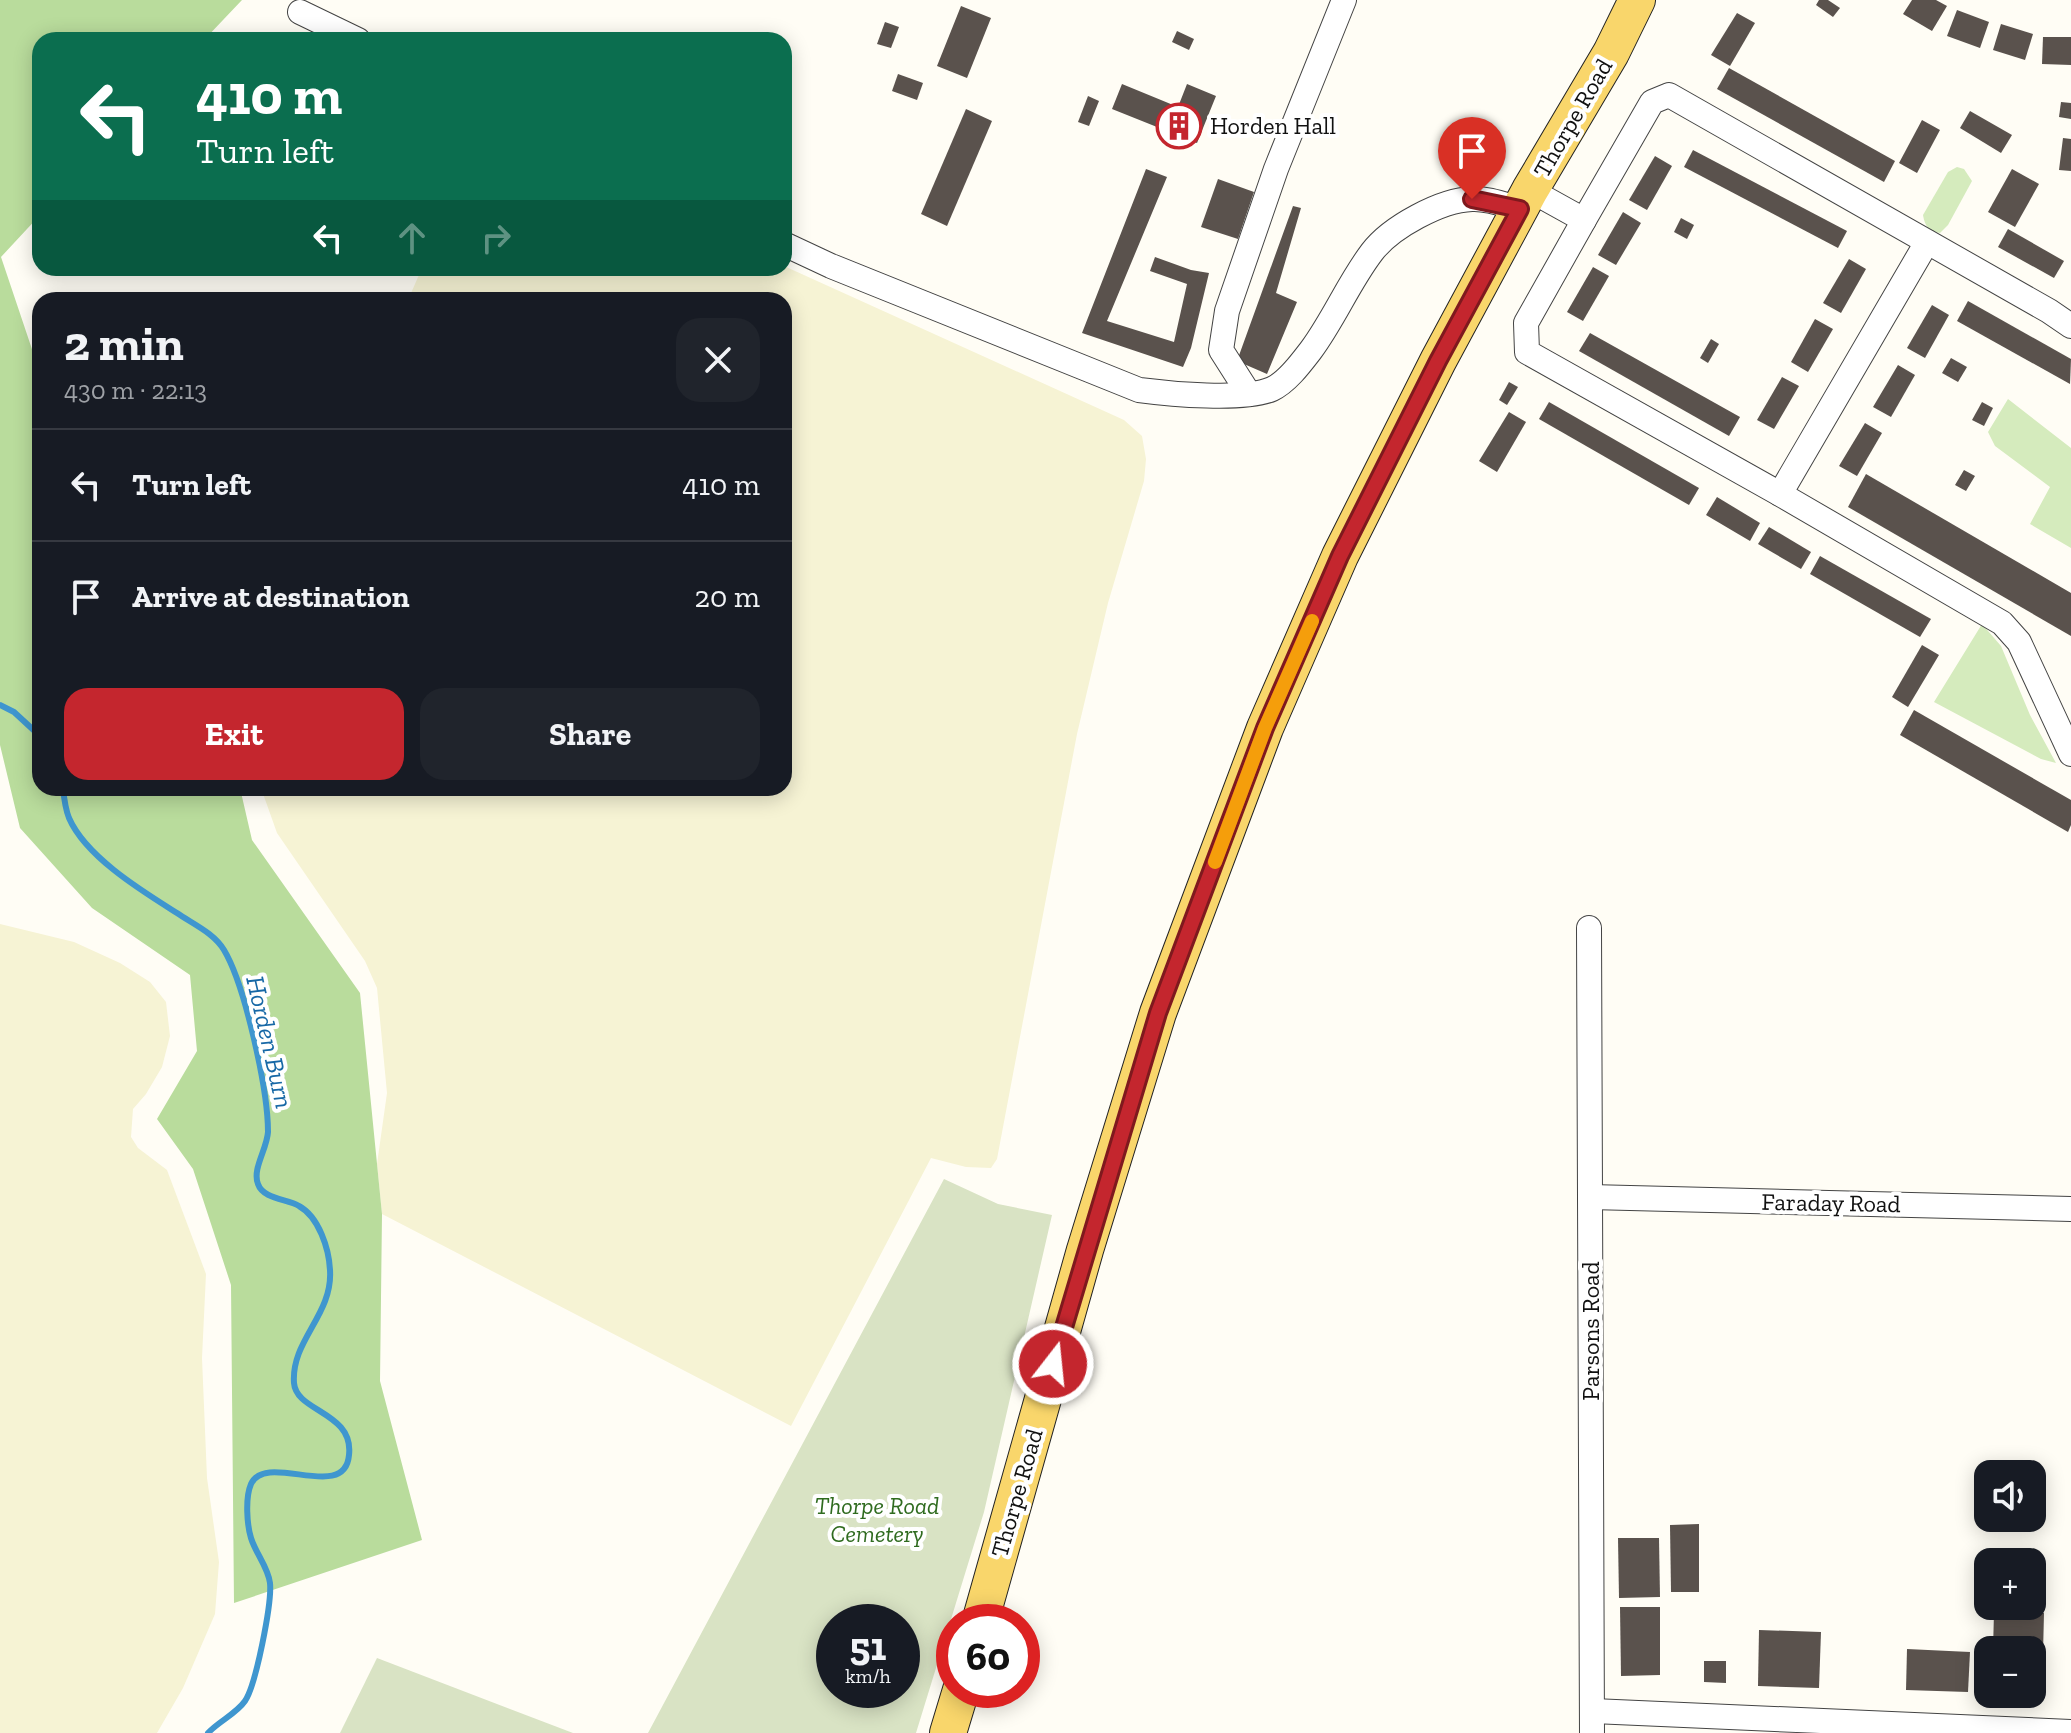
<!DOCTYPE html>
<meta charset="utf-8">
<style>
body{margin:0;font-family:"Zilla Slab",serif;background:#20242c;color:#f1f3f6;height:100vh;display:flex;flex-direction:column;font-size:30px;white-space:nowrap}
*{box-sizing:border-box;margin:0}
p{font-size:26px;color:#9ea1a6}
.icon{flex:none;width:44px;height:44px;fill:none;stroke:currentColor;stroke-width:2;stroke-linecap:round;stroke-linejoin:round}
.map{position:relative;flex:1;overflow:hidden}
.sheet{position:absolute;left:32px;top:292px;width:760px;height:504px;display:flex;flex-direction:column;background:#171b24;border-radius:24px;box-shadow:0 4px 20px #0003}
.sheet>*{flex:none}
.hud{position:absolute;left:32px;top:32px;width:760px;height:244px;border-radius:24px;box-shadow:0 4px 20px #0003;background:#0b6e4f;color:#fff;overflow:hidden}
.tools{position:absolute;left:1974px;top:1460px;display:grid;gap:16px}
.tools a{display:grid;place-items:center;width:72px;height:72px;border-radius:16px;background:#171b24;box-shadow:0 4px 20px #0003;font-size:40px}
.speed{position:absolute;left:816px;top:1604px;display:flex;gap:16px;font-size:40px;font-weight:700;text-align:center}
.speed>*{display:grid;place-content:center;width:104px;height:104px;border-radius:50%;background:#171b24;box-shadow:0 4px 20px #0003;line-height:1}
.speed small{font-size:20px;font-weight:400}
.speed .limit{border:12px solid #d22;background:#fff;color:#111}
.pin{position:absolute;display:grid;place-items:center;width:68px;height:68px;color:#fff;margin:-82px -34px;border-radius:50% 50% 50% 0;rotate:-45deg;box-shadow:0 0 8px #0007}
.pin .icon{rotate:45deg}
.me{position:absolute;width:88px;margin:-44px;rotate:16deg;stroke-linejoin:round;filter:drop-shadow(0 0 6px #0008)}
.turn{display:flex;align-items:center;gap:28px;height:168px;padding:0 32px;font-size:36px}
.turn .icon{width:104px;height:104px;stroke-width:2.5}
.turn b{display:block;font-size:56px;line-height:68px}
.lanes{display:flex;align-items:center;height:76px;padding:0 32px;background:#0003;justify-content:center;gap:40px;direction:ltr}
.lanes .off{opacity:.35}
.round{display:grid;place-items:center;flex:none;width:84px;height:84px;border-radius:24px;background:#20242c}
.overview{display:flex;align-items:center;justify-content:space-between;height:136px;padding:0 32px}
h1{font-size:48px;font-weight:700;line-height:60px}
.button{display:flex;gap:16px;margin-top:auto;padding:16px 32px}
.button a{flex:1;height:92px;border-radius:24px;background:#c4262e;color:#fff;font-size:32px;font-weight:700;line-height:92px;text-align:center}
.button a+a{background:#20242c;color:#f1f3f6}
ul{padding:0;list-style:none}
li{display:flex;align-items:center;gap:24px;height:112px;padding:0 32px;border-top:2px solid #363941}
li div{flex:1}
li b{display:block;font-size:30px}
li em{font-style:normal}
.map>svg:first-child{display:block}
</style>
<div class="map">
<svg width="2071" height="1733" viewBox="0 0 2071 1733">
<rect width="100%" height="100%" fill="#fffdf5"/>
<g fill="#f6f3d4">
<polygon points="784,266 1124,420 1142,436 1146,459 1144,481 1108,603 1077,734 997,1159 991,1168 966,1167 931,1158 791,1426 382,1214 377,1164 387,1093 377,988 365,961 277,833 261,788 784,788 784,300 408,300 422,268"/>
<polygon points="0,924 74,942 120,963 150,982 166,1002 170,1036 162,1067 146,1094 133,1109 131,1137 138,1148 167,1170 206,1274 202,1358 207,1478 219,1562 215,1614 183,1688 157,1733 0,1733"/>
</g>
<g fill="#d5ebbd">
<path d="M1957,167L1964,169L1972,181L1948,225L1940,233C1929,231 1925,227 1923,215L1948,172Z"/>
<polygon points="2008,399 2071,448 2071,548 2030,524 2050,487 1995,446 1988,432"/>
<polygon points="1982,624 2001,646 2030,715 2056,763 2041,759 1934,702"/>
</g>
<polygon fill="#b9dc9c" points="0,0 242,0 204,40 40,40 40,215 1,257 40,373 40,788 240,788 252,840 360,993 382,1214 380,1381 422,1540 234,1603 231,1285 193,1169 157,1119 197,1051 190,975 92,908 20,828 0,745"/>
<g fill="#d9e3c4" fill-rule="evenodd">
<path d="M944,1179L998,1204L1052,1215L984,1512L916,1733H648ZM834,1622H902V1690H834Z"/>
<polygon points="377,1658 573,1733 340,1733"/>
</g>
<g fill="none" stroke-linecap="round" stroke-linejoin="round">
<g stroke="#3f96cf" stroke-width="6">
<polyline points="0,705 14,712 40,736"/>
<path d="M63,788C64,798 65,808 69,818C86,857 142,891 177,913C193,924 214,933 224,950C245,985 268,1090 268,1132C267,1149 252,1169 258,1184C263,1199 287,1199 299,1206C319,1217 329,1249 330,1270C333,1315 291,1340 294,1383C296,1412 354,1412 349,1455C345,1503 266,1451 251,1484C245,1498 247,1525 251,1538C256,1554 268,1567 270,1583C272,1603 256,1685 245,1701C236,1714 219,1721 208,1733"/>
</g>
</g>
<g fill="#5a524d">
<polygon points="1819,0 1828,0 1840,8 1833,17 1816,5"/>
<polygon points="1912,0 1936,0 1947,6 1932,31 1903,14"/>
<polygon points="961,6 991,18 967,78 937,66"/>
<polygon points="1957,10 1989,22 1980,48 1947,36"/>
<polygon points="1737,13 1755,23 1730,66 1711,55"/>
<polygon points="885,22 899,27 891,48 877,44"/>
<polygon points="2001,24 2033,34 2025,60 1993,50"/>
<polygon points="1177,31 1194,39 1189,50 1172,42"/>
<polygon points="2043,37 2071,37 2071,65 2042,64"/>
<polygon points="1729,68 1895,161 1884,182 1717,89"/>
<polygon points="898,74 923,83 917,100 892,91"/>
<polygon points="1122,84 1178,107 1187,84 1216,96 1197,143 1112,109"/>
<polygon points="1088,96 1099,101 1089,126 1078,122"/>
<polygon points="2061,102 2071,103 2071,119 2059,117"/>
<polygon points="966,109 992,121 947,226 921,214"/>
<polygon points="1970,111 2012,135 2001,153 1960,128"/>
<polygon points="1922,120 1940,130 1917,173 1899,163"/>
<polygon points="2063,138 2071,139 2071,171 2059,170"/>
<polygon points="1693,150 1847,231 1838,248 1684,167"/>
<polygon points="1655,156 1672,166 1647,210 1629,200"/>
<polygon points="1146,169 1167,177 1107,321 1174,342 1187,284 1150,271 1155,257 1191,270 1209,273 1191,348 1183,367 1082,333"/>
<polygon points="2012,169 2039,184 2015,227 1988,212"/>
<polygon points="1218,179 1254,192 1238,239 1201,227"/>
<polygon points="1293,206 1301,208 1276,293 1297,302 1267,374 1237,361"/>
<polygon points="1623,212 1641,223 1616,265 1598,255"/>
<polygon points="1681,218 1694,225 1687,239 1674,232"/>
<polygon points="2008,229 2064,261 2054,278 1998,247"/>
<polygon points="1849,259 1866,269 1841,313 1823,303"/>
<polygon points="1593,267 1609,276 1583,321 1567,312"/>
<polygon points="1968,301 2071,359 2070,384 1957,321"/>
<polygon points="1932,305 1949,315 1925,358 1907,348"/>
<polygon points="1815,319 1833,329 1808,372 1791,362"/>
<polygon points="1590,333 1740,417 1729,436 1579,351"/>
<polygon points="1711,339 1719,344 1708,363 1700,358"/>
<polygon points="1951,358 1967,367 1958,382 1942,373"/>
<polygon points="1898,365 1915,375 1891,417 1873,407"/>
<polygon points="1782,377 1799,386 1774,429 1757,420"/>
<polygon points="1509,382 1518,387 1507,405 1499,400"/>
<polygon points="1549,402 1699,488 1689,505 1539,419"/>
<polygon points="1982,402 1993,408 1984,426 1972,420"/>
<polygon points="1509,412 1526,422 1497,472 1479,461"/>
<polygon points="1865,423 1882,433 1857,476 1839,466"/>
<polygon points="1964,470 1975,476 1966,491 1955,485"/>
<polygon points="1866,474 2071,593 2071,636 1848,507"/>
<polygon points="1717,497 1760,523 1750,541 1706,515"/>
<polygon points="1769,527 1811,552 1801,569 1758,544"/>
<polygon points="1820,556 1931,619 1920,637 1810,574"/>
<polygon points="1922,645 1939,655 1908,707 1892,697"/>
<polygon points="1914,710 2071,800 2071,825 2068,832 1900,735"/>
<polygon points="1699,1524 1699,1592 1671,1592 1670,1525"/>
<polygon points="1618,1538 1659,1538 1660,1597 1619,1598"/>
<polygon points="1620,1607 1660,1607 1660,1675 1621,1676"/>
<polygon points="1994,1612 2044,1613 2042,1694 2032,1694 2032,1650 1993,1650"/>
<polygon points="1759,1630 1821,1632 1819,1688 1758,1686"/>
<polygon points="1907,1649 1970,1652 1968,1692 1906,1690"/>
<polygon points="1704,1661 1726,1661 1726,1683 1704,1682"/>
</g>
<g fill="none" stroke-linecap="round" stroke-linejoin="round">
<g stroke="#444" stroke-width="26">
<g id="street">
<polyline points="300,12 358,40"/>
<polyline points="1530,190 1584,220 1526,323 1527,352 1780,494 2002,623 2019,642 2071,754"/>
<polyline points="1584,220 1652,102 1669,95 2049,311 2071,326"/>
<path d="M784,244L831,266L1139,390C1169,394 1245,401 1272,389C1287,382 1301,363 1311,350C1334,319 1349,282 1372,252C1391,227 1441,200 1472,199C1488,198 1505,205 1520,209"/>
<polyline points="1249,394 1221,350 1227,311 1276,169 1344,0"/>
<polyline points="1780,494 1927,242"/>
<polyline points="1589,928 1592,1733"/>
<polyline points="1590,1197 2071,1209"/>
<polyline points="1593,1711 2071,1732"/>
</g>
</g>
<g stroke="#222" stroke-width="38">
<g id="primary">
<polyline points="980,1622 1085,1250 1158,1013 1265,728 1340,556 1438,361 1530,190 1611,53 1637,0"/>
<polyline points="948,1733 961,1690"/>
</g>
</g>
<use href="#street" stroke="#fff" stroke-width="24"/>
<use href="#primary" stroke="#f9d66b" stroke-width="36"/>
</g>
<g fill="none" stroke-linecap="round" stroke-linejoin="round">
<g stroke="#7f191e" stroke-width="20">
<polyline id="route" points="1053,1364 1158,1013 1265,728 1340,556 1438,361 1520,209 1472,199"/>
</g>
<use href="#route" stroke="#c4262e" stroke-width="14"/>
<polyline stroke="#f59e0b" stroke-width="14" points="1215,862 1265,728 1312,621"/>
</g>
<defs>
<g id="building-ring" transform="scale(2.3)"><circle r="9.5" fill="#fff" stroke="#c4262e" stroke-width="1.5"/><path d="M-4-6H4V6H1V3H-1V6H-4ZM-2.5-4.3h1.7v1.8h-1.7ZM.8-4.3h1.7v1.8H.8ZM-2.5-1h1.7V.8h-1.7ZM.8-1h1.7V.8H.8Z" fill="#c4262e"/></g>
</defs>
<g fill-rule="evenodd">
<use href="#building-ring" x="1179" y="126"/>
</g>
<g text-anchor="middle" stroke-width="8" stroke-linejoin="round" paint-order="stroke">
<g font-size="24" fill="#111" stroke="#fff">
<text transform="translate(1573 118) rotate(-60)" y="8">Thorpe Road</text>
<text transform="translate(1831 1203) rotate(1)" y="8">Faraday Road</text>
<text transform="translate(1591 1331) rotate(-90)" y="8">Parsons Road</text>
<text transform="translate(1017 1493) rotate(-74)" y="8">Thorpe Road</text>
</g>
<g font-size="24" fill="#111" stroke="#fff" text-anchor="start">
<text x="1210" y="134">Horden Hall</text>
</g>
<g font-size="24" font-style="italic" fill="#2f6b1f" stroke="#fff">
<text x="877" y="1514">Thorpe Road<tspan x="877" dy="28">Cemetery</tspan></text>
</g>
<g font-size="26" font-style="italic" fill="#1768a6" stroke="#fff">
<text transform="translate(270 1042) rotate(77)" y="9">Horden Burn</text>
</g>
</g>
</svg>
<div class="tools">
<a><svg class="icon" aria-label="sound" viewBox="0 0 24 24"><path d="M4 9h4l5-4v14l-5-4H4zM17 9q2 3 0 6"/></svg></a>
<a>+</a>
<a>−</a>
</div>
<div class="speed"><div>51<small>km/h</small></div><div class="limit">60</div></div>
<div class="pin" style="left:1472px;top:199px;background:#d93025"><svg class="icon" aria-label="arrive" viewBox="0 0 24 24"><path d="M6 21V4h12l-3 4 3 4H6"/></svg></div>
<svg class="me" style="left:1053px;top:1364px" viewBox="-20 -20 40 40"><circle r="17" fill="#c4262e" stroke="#fff" stroke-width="3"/><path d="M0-11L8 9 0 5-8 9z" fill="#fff"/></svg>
<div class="hud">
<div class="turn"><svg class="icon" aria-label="left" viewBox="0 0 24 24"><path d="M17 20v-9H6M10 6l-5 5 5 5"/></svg><div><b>410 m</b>Turn left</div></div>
<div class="lanes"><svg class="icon" aria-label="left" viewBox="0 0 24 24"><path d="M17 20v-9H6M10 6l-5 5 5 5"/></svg><svg class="icon off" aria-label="ahead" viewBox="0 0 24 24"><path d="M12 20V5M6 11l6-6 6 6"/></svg><svg class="icon off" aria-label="right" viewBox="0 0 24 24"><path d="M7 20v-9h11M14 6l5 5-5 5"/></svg></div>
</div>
<section class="sheet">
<div class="overview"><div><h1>2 min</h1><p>430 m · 22:13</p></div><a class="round"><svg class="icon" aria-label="close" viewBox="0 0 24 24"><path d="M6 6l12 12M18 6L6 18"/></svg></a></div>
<ul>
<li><svg class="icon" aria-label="left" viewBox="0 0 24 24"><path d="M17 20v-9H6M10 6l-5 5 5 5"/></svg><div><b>Turn left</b></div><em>410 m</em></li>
<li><svg class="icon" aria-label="arrive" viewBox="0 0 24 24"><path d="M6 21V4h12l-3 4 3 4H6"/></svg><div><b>Arrive at destination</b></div><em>20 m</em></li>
</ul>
<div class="button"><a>Exit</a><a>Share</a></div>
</section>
</div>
